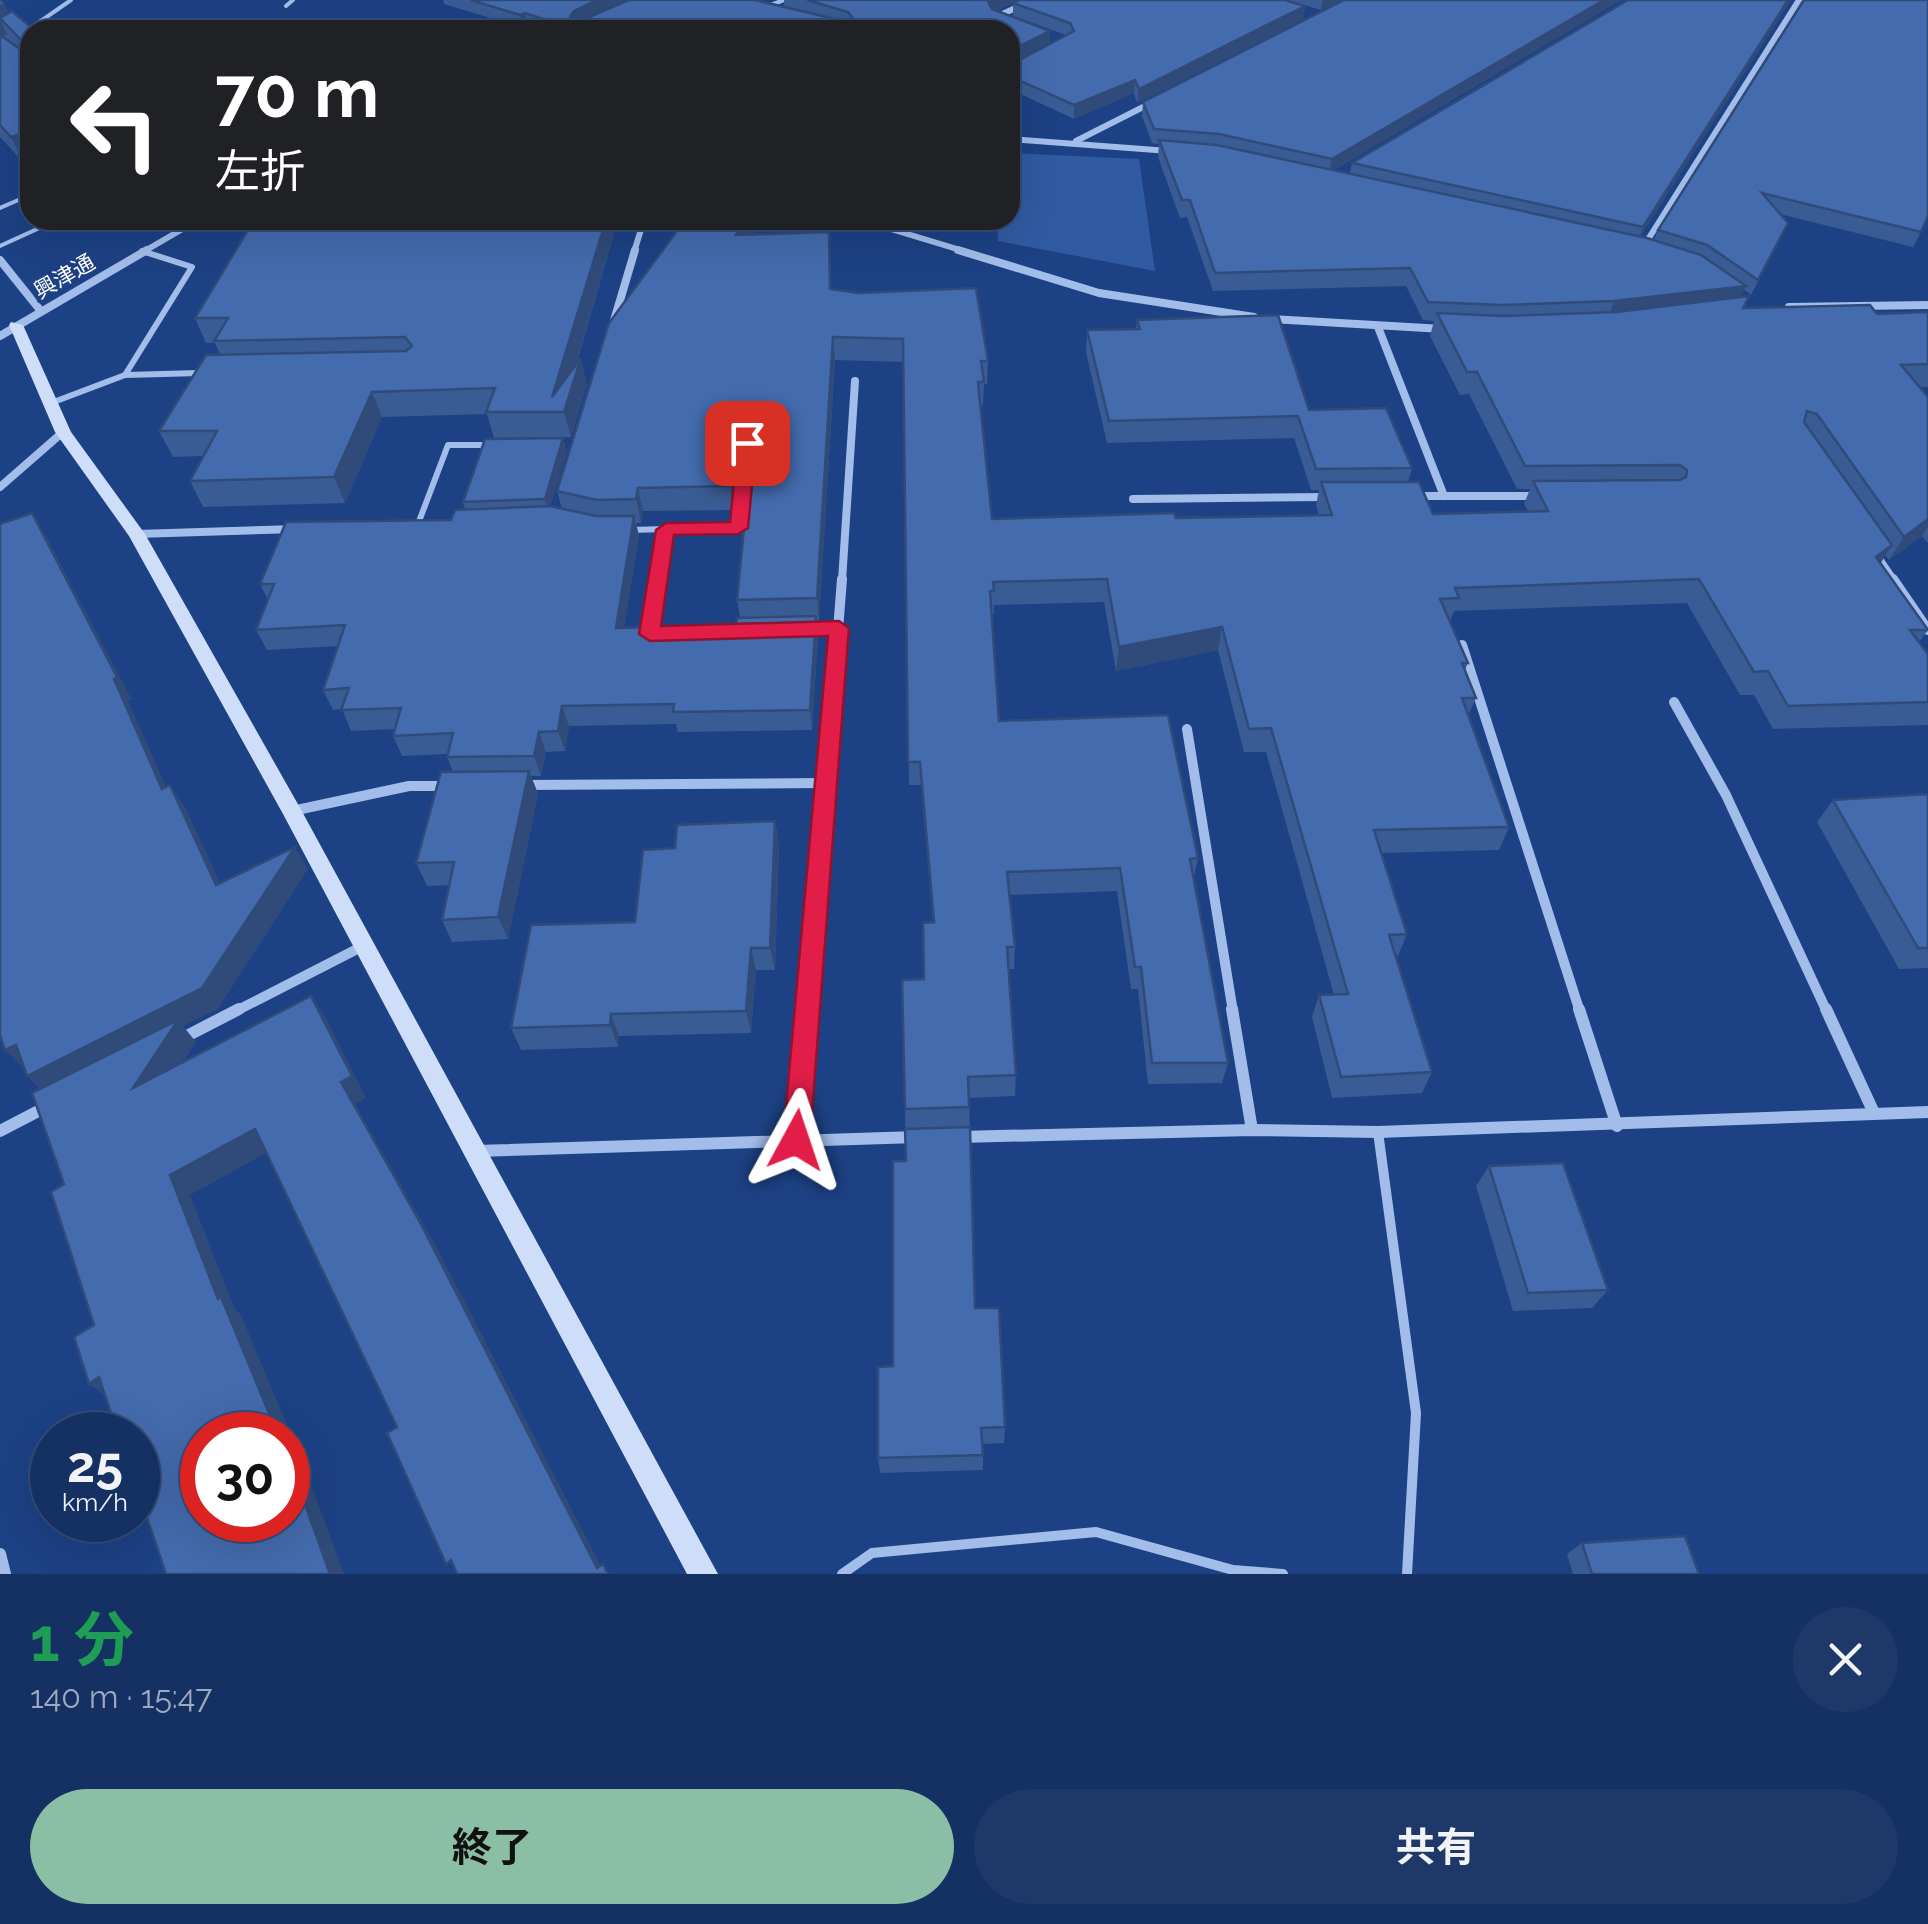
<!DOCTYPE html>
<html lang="ja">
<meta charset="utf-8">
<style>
body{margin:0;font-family:Raleway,"Noto Sans JP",sans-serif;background:#1e3969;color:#f1f3f6;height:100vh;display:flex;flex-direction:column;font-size:38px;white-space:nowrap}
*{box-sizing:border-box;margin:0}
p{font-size:32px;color:#9da9be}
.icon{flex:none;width:55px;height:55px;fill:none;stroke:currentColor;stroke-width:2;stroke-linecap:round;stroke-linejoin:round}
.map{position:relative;height:1574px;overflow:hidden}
.panel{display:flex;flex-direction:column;background:#153163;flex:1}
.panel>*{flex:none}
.banner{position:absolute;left:20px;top:20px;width:1000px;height:210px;border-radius:30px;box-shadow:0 10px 40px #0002,0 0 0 2px #344c78;background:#202124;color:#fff;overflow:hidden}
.speed{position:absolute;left:30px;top:1412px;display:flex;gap:20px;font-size:50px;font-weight:700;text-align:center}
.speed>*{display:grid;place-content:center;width:130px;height:130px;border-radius:50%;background:#153163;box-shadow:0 10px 40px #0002,0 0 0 2px #344c78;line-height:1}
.speed small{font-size:25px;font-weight:400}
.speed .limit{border:15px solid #d22;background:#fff;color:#111}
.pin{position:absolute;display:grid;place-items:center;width:85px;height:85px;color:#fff;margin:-42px;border-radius:20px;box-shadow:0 5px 15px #0006}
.me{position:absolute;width:110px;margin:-55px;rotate:5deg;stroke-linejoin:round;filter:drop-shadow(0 0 8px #0008)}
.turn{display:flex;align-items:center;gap:35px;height:210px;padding:0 30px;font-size:45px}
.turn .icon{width:130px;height:130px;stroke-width:2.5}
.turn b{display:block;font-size:70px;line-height:85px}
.round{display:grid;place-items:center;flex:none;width:105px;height:105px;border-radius:52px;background:#1e3969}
.overview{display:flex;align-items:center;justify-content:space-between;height:170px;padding:0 30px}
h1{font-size:60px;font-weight:700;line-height:75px;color:#1e9e55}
.button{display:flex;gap:20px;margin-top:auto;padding:20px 30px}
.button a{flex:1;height:115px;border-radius:60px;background:#8abfa5;color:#111;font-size:40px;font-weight:700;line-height:115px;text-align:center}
.button a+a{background:#1e3969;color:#f1f3f6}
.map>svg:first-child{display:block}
</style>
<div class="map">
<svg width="1928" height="1574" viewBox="0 0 1928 1574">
<rect width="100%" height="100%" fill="#1c4184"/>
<polygon fill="#305aa2" points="1010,153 1139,159 1155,271 998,241 997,220 1010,220"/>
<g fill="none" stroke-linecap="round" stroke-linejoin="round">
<g stroke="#a3bdea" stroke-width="4">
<polyline points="286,6 293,0"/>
<polyline points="765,7 784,0"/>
<polyline points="25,32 71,0"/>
<polyline points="0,208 30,195"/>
<polyline points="0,246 57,220"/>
<polyline points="142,251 146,252"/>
</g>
<g stroke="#a3bdea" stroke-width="6">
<polyline points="125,375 200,373"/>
<polyline points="51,403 125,375 192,267 142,251"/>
<polyline points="418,524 448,445 492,445"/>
<polyline points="630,530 666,529"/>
<polyline points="659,581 666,529 739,527 747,443"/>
</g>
<g stroke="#a3bdea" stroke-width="8">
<polyline points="811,629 839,628"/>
<polyline points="652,634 659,579"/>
</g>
<g stroke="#a3bdea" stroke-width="10">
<polyline points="1378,1132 1416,1413 1407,1574"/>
<polyline points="842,1574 872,1553 1096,1532 1233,1570 1283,1574"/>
</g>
<g stroke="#a3bdea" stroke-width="6">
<polyline points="996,17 1033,0"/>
<polyline points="1010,139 1169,151"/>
<polyline points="1076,141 1155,101"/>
<polyline points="861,220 967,252"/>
<polyline points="1642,249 1799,0"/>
<polyline points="143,252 198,220"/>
<polyline points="634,252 644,220"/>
</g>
<g stroke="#a3bdea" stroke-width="8">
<polyline points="958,250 1099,293 1254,317"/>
<polyline points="0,260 40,310"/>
<polyline points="1789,307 1928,305"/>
<polyline points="1271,319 1443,329"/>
<polyline points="613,324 635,250"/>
<polyline points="1378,327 1444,496"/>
<polyline points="0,336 147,250"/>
<polyline points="0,487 63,432"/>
<polyline points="1415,496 1538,496"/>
<polyline points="1133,499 1328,497"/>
<polyline points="137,534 296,529"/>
<polyline points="1875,553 1894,581"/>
<polyline points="842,581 855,381"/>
</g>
<g stroke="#a3bdea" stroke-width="10">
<polyline points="1893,579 1928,630"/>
<polyline points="1462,645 1580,1012"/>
<polyline points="1674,702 1726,795 1827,1012"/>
<polyline points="1187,729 1233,1012"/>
<polyline points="524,785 828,783"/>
<polyline points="292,811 409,786 447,786"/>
<polyline points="234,1012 365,945"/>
<polyline points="808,1012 842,579"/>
</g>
<g stroke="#a3bdea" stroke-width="12">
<polyline points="1232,1009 1252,1130"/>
<polyline points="1579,1009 1617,1126"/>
<polyline points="1826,1009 1874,1113"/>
<polyline points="179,1040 239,1009"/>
<polyline points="0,1131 48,1106"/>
<polyline points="959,1137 1252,1130 1378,1132 1928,1112"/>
<polyline points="796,1140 808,1009"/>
<polyline points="476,1151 917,1137"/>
<polyline points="0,1554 5,1574"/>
</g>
<polygon fill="#ceddf8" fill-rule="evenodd" points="11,322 23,325 71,432 145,534 299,806 718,1574 687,1574 283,814 129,536 55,432 9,325"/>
</g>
<g fill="#3a5c95" fill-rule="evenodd">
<polygon points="0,0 4,3 8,13 34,30 25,164 0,137"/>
<path d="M443,0H627L805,12L784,6V0H1342L1321,10L1296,3L1305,6L1303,19L1137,103L1134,93L1074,119L1016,92L1010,96V30H540L528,26L523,28L444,4ZM1013,3V16L1066,35L1012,64L1011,63L1050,44V31L995,11Z"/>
<path d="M1621,0L1334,170L1350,173L1352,163L1628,0H1791L1640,237L1654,240L1658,230L1803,0H1928L1921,232L1913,247L1780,214L1781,238L1751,295L1744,290L1741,297L1744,308L1877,314L1928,312V387H1919L1928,397V543L1922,536L1889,560L1885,555L1880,563L1928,630L1919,642L1928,654V725L1773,729L1754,695H1740L1687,603L1454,611L1450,622L1468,663L1465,670L1476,698L1468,716L1509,827L1499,850L1381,853L1407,934L1398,956H1396L1432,1072L1422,1093L1332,1098L1312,1017L1319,995H1334L1266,752H1244L1218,650L1116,671L1104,602L994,605V614H992L999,721L1198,858L1194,877L1228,1063L1222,1083L1148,1084L1138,989H1131L1117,891L1009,895L1015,947L1014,969H1008L1016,1075L1015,1096L969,1098L975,1308L1005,1427L1004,1443L983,1444V1470L880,1473L878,1458L893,1366L906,1161L905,1109L933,922L921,785H909L903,362L835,360L819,621H816L818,636L812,730L678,732L676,724L569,726L565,751L546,752L541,776H531L538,794L508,939L452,942L442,920L450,885L427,886L416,863L453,772L447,757V754L402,756L393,736L395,729L351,731L342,709L333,710L323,690L338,646L267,650L256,630L268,600L260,584L451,520L465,509L463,502L567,451L550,506L562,509L557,491L754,234L829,232L831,289L988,361L987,384H984L983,405H980L992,519L1319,515L1316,505L1319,490H1311L1294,438L1107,443L1086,352L1087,330H1136L1137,320L1309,410L1412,468L1408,482L1433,514L1528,511L1524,504L1530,489H1517L1469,394L1460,395L1430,336L1434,321L1423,320L1406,286L1213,291L1187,217L1180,218L1158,157L1159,144L1152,143L1142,116L1143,102ZM749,438L744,486L747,504L737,600L740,618L736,625L624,628L639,536L636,523H641L643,511L734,510L740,442Z"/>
<polygon points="618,220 576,366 587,384 571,437 494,438 487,414 382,417 345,503 203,507 190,481 203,456 173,457 159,431 220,354 215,343 206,343 195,318"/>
<polygon points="1928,794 1928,968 1899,969 1817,822 1833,800"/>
<polygon points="775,821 779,845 775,970 756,970 751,1033 619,1036 618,1047 521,1050 511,1028 635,922 675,848"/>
<polygon points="1489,1166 1608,1290 1592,1308 1513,1311 1476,1186"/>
<polygon points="1582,1543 1699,1574 1573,1574 1567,1554"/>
</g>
<g fill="#304b79">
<polygon points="597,0 627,0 572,28 570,17 574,11"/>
<polygon points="989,0 1020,0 988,14 988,1"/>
<polygon points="1323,0 1342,0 1321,10"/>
<polygon points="1604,0 1621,0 1329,173 1332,159"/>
<polygon points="1788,0 1791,0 1637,242 1643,227"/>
<polygon points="4,3 16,28 0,19 0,5"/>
<polygon points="1305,6 1303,19 1137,103 1139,89"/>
<polygon points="525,13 528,26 523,28 520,15"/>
<polygon points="831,18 832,30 801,30"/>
<polygon points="0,19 7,34 0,38"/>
<polygon points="1050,31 1050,44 1010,64 1010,51"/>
<polygon points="1016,79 1016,92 1010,96 1010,82"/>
<polygon points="1135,80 1134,93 1074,119 1074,105"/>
<polygon points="30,131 30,163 25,164 11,137"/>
<polygon points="606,220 618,220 562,412 552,397"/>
<polygon points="746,220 763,220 739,257 736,235"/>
<polygon points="1746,286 1738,304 1607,320 1614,301"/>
<polygon points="833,337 835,360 819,621 817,598"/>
<polygon points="581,358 587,384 571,437 564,412"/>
<polygon points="372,392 382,417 345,503 334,477"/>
<polygon points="747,414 750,437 740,442 734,510 730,486 737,419"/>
<polygon points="563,438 567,451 548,512 545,499"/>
<polygon points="638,488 643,511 641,523 636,499"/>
<polygon points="32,513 46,536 132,700 128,701 177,811 162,789"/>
<polygon points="634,516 639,536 621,648 616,628"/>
<polygon points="1928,519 1928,527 1922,536 1889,560 1904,537"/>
<polygon points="1892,545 1877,569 1876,557"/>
<polygon points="816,616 818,636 812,730 810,710"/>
<polygon points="1222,627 1218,650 1116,671 1119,647"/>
<polygon points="562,706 569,726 565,751 558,731"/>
<polygon points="539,732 546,752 541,776 534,756"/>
<polygon points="529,771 538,794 508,939 498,917"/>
<polygon points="170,785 185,807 231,906 216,885"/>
<polygon points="775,821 779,845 775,970 770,948"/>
<polygon points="295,847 308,869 218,1009 183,1026 196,1042 153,1109 47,1096 27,1076"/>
<polygon points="751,948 756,970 751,1033 746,1011"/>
<polygon points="311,996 326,1018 366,1098 355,1104 436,1246 605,1574 597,1568 341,1082"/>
<polygon points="611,1014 619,1036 618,1047 610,1025"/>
<polygon points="16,1045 25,1070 5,1050"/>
<polygon points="255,1129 272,1150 190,1195 235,1309 241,1315 304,1466 344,1574 330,1574 288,1457 288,1435 278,1435 218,1299 170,1175"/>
<polygon points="99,1377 112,1400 89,1384"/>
</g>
<g fill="#446bad" stroke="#304b79" stroke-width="2.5">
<polygon points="471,0 597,0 574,11 570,17 575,23 629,0 755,0 831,18 801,30 578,30 525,13 520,15"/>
<polygon points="807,0 989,0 988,1 992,9 1050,31 1010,51 1010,30 830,30 837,20 847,22 852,17 848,12"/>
<polygon points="1019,0 1285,0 1305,6 1139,89 1135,80 1074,105 1016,79 1010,82 1010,63 1012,64 1074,31 1070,23 1013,3"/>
<polygon points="1344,0 1604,0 1332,159 1219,134 1154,129 1143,102"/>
<polygon points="1628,0 1788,0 1643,227 1352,163"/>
<polygon points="1804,0 1928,0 1928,216 1921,232 1762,193 1788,223 1758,280 1707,245 1658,230"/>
<polygon points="12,11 34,30 30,30 30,131 11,137 0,125 0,35 20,49 22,41 0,18"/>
<polygon points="1159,140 1217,145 1647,238 1701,255 1746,286 1614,301 1502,305 1428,302 1410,268 1215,273 1190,200 1182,200"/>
<polygon points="254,220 606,220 552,397 581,358 564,412 486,412 495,388 372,392 334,477 190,481 217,431 159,431 206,355 406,351 412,346 405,337 214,341 228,318 195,318"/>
<polygon points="685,220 746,220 736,235 829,232 830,289 858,293 976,288 988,361 981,361 984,382 978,382 992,519 1174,513 1176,518 1332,515 1321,482 1419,482 1433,514 1548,511 1533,481 1680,480 1686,477 1687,470 1680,465 1525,466 1477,372 1467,372 1437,313 1504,316 1617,312 1749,296 1743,308 1870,305 1877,314 1928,312 1928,364 1901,365 1928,397 1928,519 1904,537 1817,414 1807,411 1804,422 1892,545 1876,557 1928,630 1910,630 1928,654 1928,702 1788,706 1768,671 1754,672 1699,579 1455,588 1459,598 1440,599 1468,663 1462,663 1476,698 1462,698 1509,827 1374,830 1407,934 1389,935 1432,1072 1341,1077 1319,995 1348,994 1271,728 1249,729 1222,627 1119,647 1107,579 993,582 994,591 990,591 999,721 1168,715 1198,858 1190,859 1228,1063 1152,1063 1141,967 1135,967 1120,868 1007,872 1015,947 1007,947 1016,1075 968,1077 969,1107 905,1109 902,980 924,979 923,923 934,922 920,762 908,762 903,339 833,337 817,598 737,600 748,486 744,486 751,420 747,414 737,419 730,486 638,488 636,499 597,500 557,491 609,323"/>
<polygon points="1278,315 1309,410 1386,408 1412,468 1316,469 1298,416 1109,421 1087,330 1140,329 1137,320"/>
<polygon points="563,438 545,499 463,502 485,439"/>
<polygon points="550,506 596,516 634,516 616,628 736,625 737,618 816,616 810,710 673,712 674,704 562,706 558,731 539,732 534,756 447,757 453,733 393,736 401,708 341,710 349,688 323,690 345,625 256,630 274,584 260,584 286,522 451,520 455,510"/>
<polygon points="32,513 117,677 114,679 162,789 170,785 216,885 295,847 202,988 27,1076 16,1045 5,1050 0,1035 0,524"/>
<polygon points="529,771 498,917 442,920 454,862 416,863 441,772"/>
<polygon points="1928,794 1928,948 1918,948 1833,800"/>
<polygon points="775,821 770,948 751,948 746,1011 611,1014 610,1025 511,1028 531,925 635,922 643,850 675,848 677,825"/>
<polygon points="311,996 352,1076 341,1082 422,1226 597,1568 603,1564 608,1574 457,1574 451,1560 446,1564 387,1433 397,1427 255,1129 170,1175 218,1299 221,1297 278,1435 202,1435 202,1520 288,1520 288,1457 330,1574 166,1574 138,1491 138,1435 118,1435 99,1377 89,1384 74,1337 94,1325 51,1192 64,1184 32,1093 178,1020 133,1088"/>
<polygon points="970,1127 975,1308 999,1308 1005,1427 981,1428 983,1455 878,1458 878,1367 893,1366 893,1161 906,1161 905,1129"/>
<polygon points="1563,1163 1608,1290 1528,1293 1489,1166"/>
<polygon points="1685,1536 1699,1574 1592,1574 1582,1543"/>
</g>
<polygon fill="#e11d48" stroke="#92132f" stroke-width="2.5" points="747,438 756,443 748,528 738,534 674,535 661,626 839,621 849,628 810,1140 806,1149 796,1153 787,1149 783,1140 828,636 650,641 639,634 656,530 666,523 730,522 738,443"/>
<g text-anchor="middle" stroke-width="8" stroke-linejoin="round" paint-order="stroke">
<g font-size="22" fill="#fff" stroke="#1c4184">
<text transform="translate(64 276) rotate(-30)" y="8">興津通</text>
</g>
</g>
</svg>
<div class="speed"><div>25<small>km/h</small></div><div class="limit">30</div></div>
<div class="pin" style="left:747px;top:443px;background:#d93025"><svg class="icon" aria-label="arrive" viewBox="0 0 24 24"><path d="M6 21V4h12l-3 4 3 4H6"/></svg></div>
<svg class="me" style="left:796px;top:1140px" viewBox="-20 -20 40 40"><path d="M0-17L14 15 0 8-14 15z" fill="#e11d48" stroke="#fff" stroke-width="4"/></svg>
<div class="banner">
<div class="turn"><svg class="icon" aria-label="left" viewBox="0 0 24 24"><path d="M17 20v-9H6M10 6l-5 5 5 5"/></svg><div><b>70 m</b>左折</div></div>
</div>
</div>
<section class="panel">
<div class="overview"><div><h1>1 分</h1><p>140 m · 15:47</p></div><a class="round"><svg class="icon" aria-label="close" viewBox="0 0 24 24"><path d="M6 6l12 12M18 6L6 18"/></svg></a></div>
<div class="button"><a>終了</a><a>共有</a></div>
</section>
